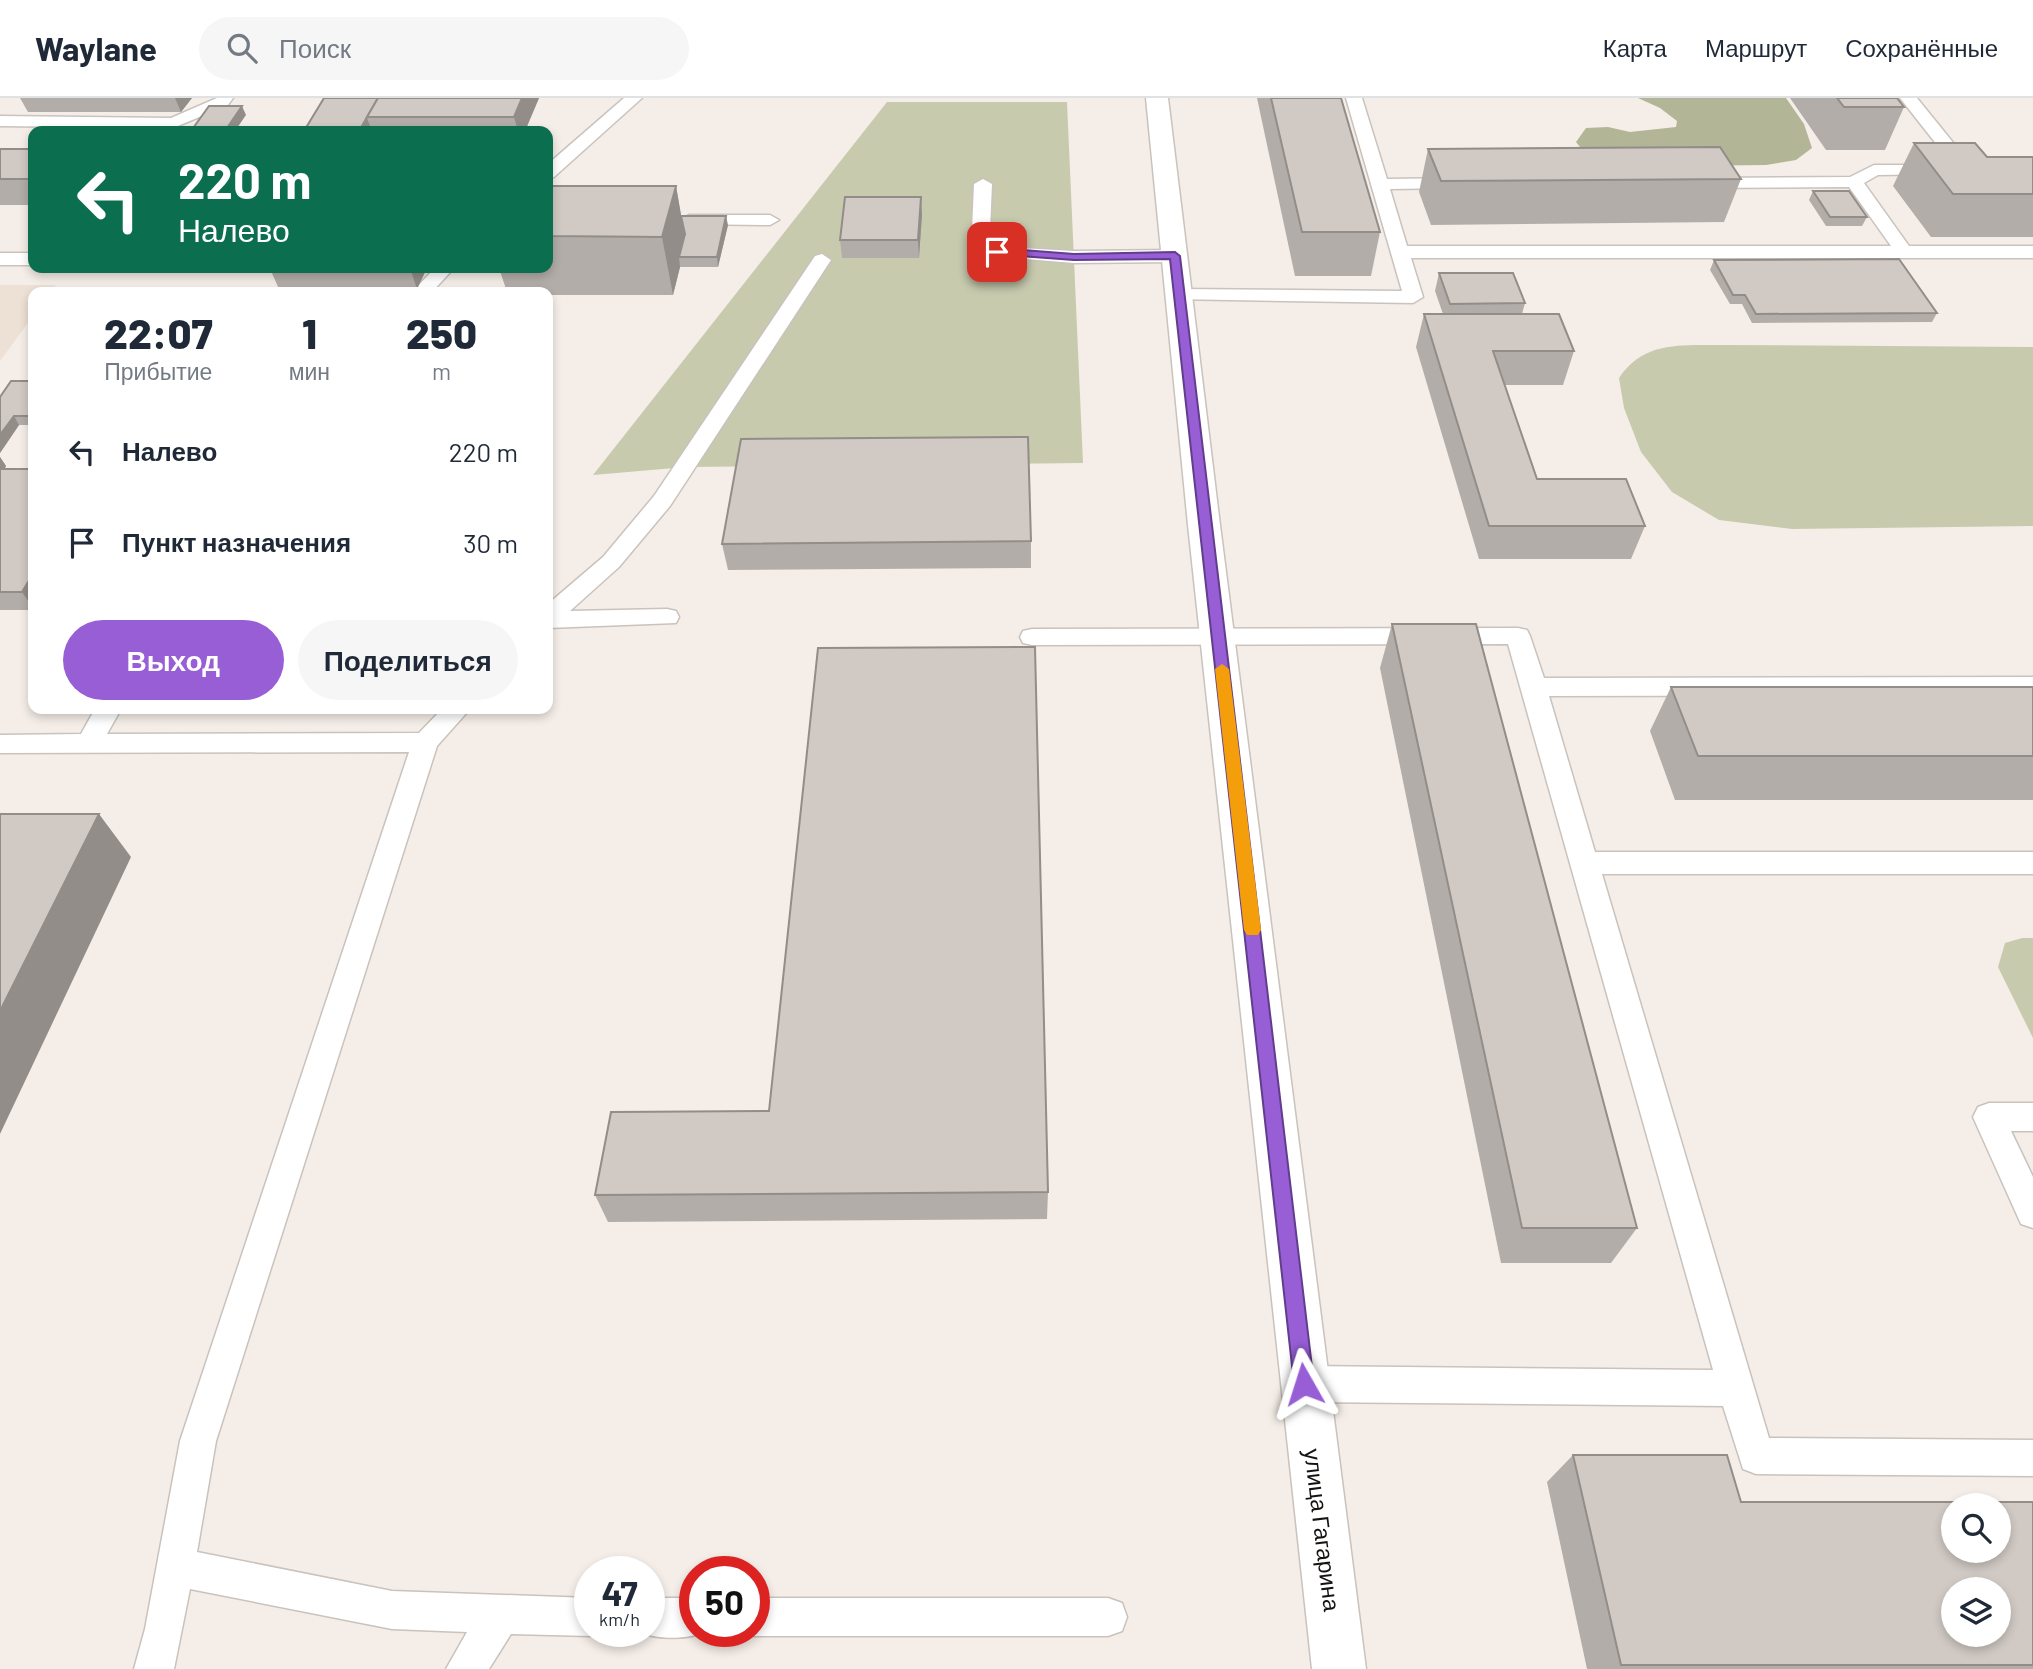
<!DOCTYPE html>
<html lang="ru">
<meta charset="utf-8">
<style>
body{margin:0;font-family:Barlow,sans-serif;background:#f6f6f7;color:#1f2937;height:100vh;display:flex;flex-direction:column;font-size:26px;white-space:nowrap}
*{box-sizing:border-box;margin:0}
p{font-size:23px;color:#747a83}
.icon{flex:none;width:38px;height:38px;fill:none;stroke:currentColor;stroke-width:2;stroke-linecap:round;stroke-linejoin:round}
.map{position:relative;flex:1;overflow:hidden}
.side{position:absolute;left:28px;top:189px;width:525px;height:427px;display:flex;flex-direction:column;background:#fff;border-radius:14px;box-shadow:0 4px 10px #0003}
.side>*{flex:none}
.guide{position:absolute;left:28px;top:28px;width:525px;height:147px;border-radius:14px;box-shadow:0 4px 10px #0003;background:#0b6e4f;color:#fff;overflow:hidden}
.fabs{position:absolute;left:1941px;top:1395px;display:grid;gap:14px}
.fabs a{display:grid;place-items:center;width:70px;height:70px;border-radius:50%;background:#fff;box-shadow:0 4px 10px #0003;font-size:35px}
.speed{position:absolute;left:574px;top:1458px;display:flex;gap:14px;font-size:35px;font-weight:700;text-align:center}
.speed>*{display:grid;place-content:center;width:91px;height:91px;border-radius:50%;background:#fff;box-shadow:0 4px 10px #0003;line-height:1}
.speed small{font-size:18px;font-weight:400}
.speed .limit{border:10px solid #d22;background:#fff;color:#111}
.pin{position:absolute;display:grid;place-items:center;width:60px;height:60px;color:#fff;margin:-30px;border-radius:14px;box-shadow:0 4px 10px #0006}
.me{position:absolute;width:77px;margin:-38px;rotate:354deg;stroke-linejoin:round;filter:drop-shadow(0 0 5px #0008)}
.turn{display:flex;align-items:center;gap:24px;height:147px;padding:0 35px;font-size:32px}
.turn .icon{width:91px;height:91px;stroke-width:2.5}
.turn b{display:block;font-size:49px;line-height:60px}
.eta{display:flex;justify-content:space-evenly;align-items:center;height:119px;text-align:center}
.eta b{font-size:42px;font-weight:800;line-height:49px}
.cta{display:flex;gap:14px;margin-top:auto;padding:14px 35px}
.cta a{flex:1;height:80px;border-radius:42px;background:#975ed6;color:#fff;font-size:28px;font-weight:800;line-height:80px;text-align:center}
.cta a+a{background:#f6f6f7;color:#1f2937}
ul{padding:0;list-style:none}
li{display:flex;align-items:center;gap:21px;height:91px;padding:0 35px}
li div{flex:1}
li b{display:block;font-size:26px}
li em{font-style:normal}
header{display:flex;align-items:center;gap:42px;box-sizing:border-box;height:98px;padding:0 35px;background:#fff;border-bottom:2px solid #e0e1e3}
header strong{font-size:33px}
nav{display:flex;gap:38px;margin-inline-start:auto;font-size:24px}
.search{width:490px;height:63px;background:#f6f6f7;display:flex;align-items:center;gap:18px;box-sizing:border-box;padding:0 24px;border-radius:38px;color:#747a83;font-size:26px}
.map>svg:first-child{display:block}
</style>
<header>
<strong>Waylane</strong>
<div class="search"><svg class="icon" aria-label="search" viewBox="0 0 24 24"><circle cx="10" cy="10" r="6"/><path d="M15 15l6 6"/></svg>Поиск</div>
<nav><a>Карта</a><a>Маршрут</a><a>Сохранённые</a></nav>
</header>
<div class="map">
<svg width="2033" height="1571" viewBox="0 0 2033 1571">
<rect width="100%" height="100%" fill="#f5eee8"/>
<polygon fill="#ede0d5" points="0,187 56,187 50,194 33,194 33,218 0,263"/>
<g fill="#c8caae">
<polygon points="887,4 1067,4 1083,365 686,369 593,377"/>
<path d="M1727,247L2033,249V428L1792,431L1719,422L1672,394L1641,354L1624,310L1619,280C1645,241 1685,248 1727,247Z"/>
<polygon points="2022,840 2033,840 2033,940 1998,869 2005,845"/>
</g>
<polygon fill="#b3b597" points="1638,0 1786,0 1804,26 1812,50 1796,62 1766,67 1596,69 1576,44 1586,30 1608,29 1630,34 1676,29 1677,23 1660,10"/>
<g fill="none" stroke-linecap="round" stroke-linejoin="round">
<g stroke="#c9c2bd" stroke-width="3">
<g id="lane">
<polygon points="217,0 233,0 228,7 173,30 0,28 0,18 171,20"/>
<polygon points="624,0 642,0 554,79 548,80 548,66"/>
<polygon points="1346,0 1362,0 1387,81 1458,80 1467,85 1458,90 1390,91 1407,148 1891,148 1849,89 1702,90 1693,85 1702,80 1850,79 1874,67 1938,67 1944,68 1947,72 1944,76 1878,77 1864,85 1909,148 2033,148 2033,160 1411,160 1423,199 1413,205 1172,201 1169,197 1179,191 1402,193"/>
<polygon points="1900,0 1917,0 1972,68 1975,72 1972,76 1960,76"/>
<polygon points="983,81 992,86 990,132 1003,149 1074,153 1175,152 1184,158 1175,164 1074,165 990,158 972,132 974,86"/>
<polygon points="689,117 770,117 779,122 770,127 683,126 680,122"/>
<rect x="0" y="155" width="33" height="12"/>
<polygon points="822,156 831,162 670,408 619,469 570,513 667,511 676,513 679,519 676,525 548,530 548,506 603,459 654,398 815,158"/>
<polygon points="435,170 454,170 432,194 412,194"/>
<polygon points="1518,530 1527,532 1530,538 1544,580 2033,579 2033,597 1549,598 1595,754 2033,754 2033,776 1602,776 1769,1340 2033,1342 2033,1378 1756,1376 1743,1371 1723,1308 1304,1304 1291,1298 1286,1286 1291,1274 1304,1268 1713,1272 1508,546 1032,547 1023,545 1020,539 1023,533 1032,531"/>
<polygon points="95,611 121,611 107,636 419,635 442,611 470,611 437,648 216,1343 197,1454 392,1493 590,1500 590,1533 603,1533 590,1538 511,1536 489,1571 446,1571 467,1534 392,1531 190,1491 174,1571 134,1571 145,1531 180,1343 409,654 0,655 0,637 81,636"/>
<polygon points="1989,1005 2033,1005 2033,1033 2011,1033 2033,1079 2033,1130 2021,1126 1973,1019 1978,1009"/>
<path d="M649,1500H695V1533H708C687,1542 657,1542 636,1533H649Z"/>
<polygon points="754,1500 1108,1500 1122,1505 1127,1519 1122,1533 1108,1538 754,1538 741,1533 754,1533"/>
</g>
</g>
<g stroke="#c9c2bd" stroke-width="3">
<polygon id="secondary" points="1146,0 1168,0 1220,427 1366,1571 1312,1571 1188,427"/>
</g>
<use href="#lane" fill="#fff" fill-rule="evenodd"/>
<use href="#secondary" fill="#fff" fill-rule="evenodd"/>
</g>
<g fill="#b3ada9">
<polygon points="20,0 192,0 181,14 28,14"/>
<polygon points="324,0 539,0 525,33 372,33 370,28 367,33 304,33"/>
<polygon points="1257,0 1341,0 1380,134 1371,178 1295,178"/>
<polygon points="1790,0 1897,0 1904,9 1885,52 1826,52"/>
<polygon points="1914,45 1987,59 2033,59 2033,139 1931,139 1893,88"/>
<rect x="0" y="51" width="33" height="56"/>
<polygon points="1428,51 1741,81 1724,124 1431,127 1419,94"/>
<polygon points="676,88 681,118 728,127 718,169 680,169 673,197 548,197 548,194 507,194 499,170 548,170 548,138"/>
<polygon points="1813,93 1867,119 1862,128 1826,128 1809,102"/>
<polygon points="922,116 919,160 842,160 840,142"/>
<polygon points="1714,162 1937,215 1932,224 1752,225 1742,206 1730,206 1710,172"/>
<polygon points="273,170 427,170 417,191 279,191 271,173"/>
<polygon points="1439,175 1525,205 1522,216 1574,253 1563,287 1504,287 1537,381 1645,428 1631,461 1479,461 1416,249 1424,216 1443,216 1435,193"/>
<polygon points="11,283 33,283 33,327 19,327 0,355"/>
<polygon points="0,359 6,368 5,371 33,371 33,512 0,512"/>
<polygon points="1031,443 1031,470 728,472 722,446"/>
<polygon points="1392,526 1637,1130 1611,1165 1501,1165 1380,570"/>
<polygon points="1671,589 2033,589 2033,702 1675,702 1650,633"/>
<polygon points="1048,1094 1047,1121 608,1124 595,1097"/>
<polygon points="1573,1357 1741,1404 2033,1404 2033,1571 1587,1571 1547,1384"/>
</g>
<g fill="#928d89">
<polygon points="175,0 192,0 181,14"/>
<polygon points="522,0 539,0 525,33 518,33 514,19"/>
<polygon points="242,8 246,17 235,33 225,33"/>
<polygon points="367,20 370,28 367,33 359,33"/>
<polygon points="676,88 686,145 679,159 680,169 673,197 662,139"/>
<polygon points="921,99 922,116 919,160 918,142"/>
<polygon points="726,118 728,127 718,169 717,159"/>
<polygon points="413,170 427,170 417,191 411,173"/>
<polygon points="14,318 19,327 0,355 0,337"/>
<polygon points="0,359 6,368 0,378"/>
<polygon points="33,476 33,510 22,494"/>
<polygon points="99,716 131,759 0,1036 0,913"/>
</g>
<g fill="#d0c9c4" stroke="#928d89" stroke-width="2" fill-rule="evenodd">
<polygon points="324,0 378,0 359,33 304,33"/>
<polygon points="378,0 522,0 514,19 367,19"/>
<polygon points="1271,0 1341,0 1380,134 1302,134"/>
<polygon points="1837,0 1897,0 1904,9 1844,9"/>
<polygon points="209,8 242,8 225,33 191,33"/>
<polygon points="1914,45 1975,45 1987,59 2033,59 2033,96 1953,96"/>
<polygon points="1720,49 1741,81 1441,83 1428,51"/>
<rect x="0" y="51" width="33" height="30"/>
<polygon points="548,88 676,88 662,139 548,138"/>
<polygon points="1813,93 1849,93 1867,119 1830,119"/>
<polygon points="845,99 921,99 918,142 840,142"/>
<polygon points="681,118 726,118 717,159 679,159 685,136"/>
<polygon points="1899,161 1937,215 1756,216 1745,197 1733,197 1714,162"/>
<polygon points="273,170 413,170 411,173 271,173"/>
<polygon points="1439,175 1513,175 1525,205 1450,206"/>
<polygon points="1424,216 1559,216 1574,253 1493,253 1537,381 1626,381 1645,428 1489,428"/>
<polygon points="11,283 33,283 33,318 14,318 0,337 0,299"/>
<polygon points="1028,339 1031,443 722,446 741,341"/>
<polygon points="0,371 33,371 33,476 22,494 0,494"/>
<polygon points="1392,526 1476,526 1637,1130 1522,1130"/>
<polygon points="1035,549 1048,1094 595,1097 611,1014 769,1013 818,550"/>
<polygon points="1671,589 2033,589 2033,658 1698,658"/>
<polygon points="0,716 99,716 0,913"/>
<path d="M1573,1357H1727L1741,1404H2033V1567H1621ZM1953,1407H1998V1452H1953ZM1953,1491H1998V1536H1953Z"/>
</g>
<polygon fill="#975ed6" stroke="#623d8b" stroke-width="2" points="997,150 1074,156 1175,154 1180,158 1314,1286 1311,1294 1304,1296 1297,1294 1294,1286 1170,161 1074,162 993,156 992,154"/>
<polygon fill="#f59e0b" points="1222,566 1229,571 1261,832 1258,837 1247,837 1244,832 1215,571"/>
<g text-anchor="middle" stroke-width="7" stroke-linejoin="round" paint-order="stroke">
<g font-size="23" fill="#151210" stroke="#fff">
<text transform="translate(1322 1432) rotate(83)" y="8">улица Гагарина</text>
</g>
</g>
</svg>
<div class="fabs">
<a><svg class="icon" aria-label="search" viewBox="0 0 24 24"><circle cx="10" cy="10" r="6"/><path d="M15 15l6 6"/></svg></a>
<a><svg class="icon" aria-label="layers" viewBox="0 0 24 24"><path d="M12 4l9 5-9 5-9-5zM3 14l9 5 9-5"/></svg></a>
</div>
<div class="speed"><div>47<small>km/h</small></div><div class="limit">50</div></div>
<div class="pin" style="left:997px;top:154px;background:#d93025"><svg class="icon" aria-label="arrive" viewBox="0 0 24 24"><path d="M6 21V4h12l-3 4 3 4H6"/></svg></div>
<svg class="me" style="left:1304px;top:1286px" viewBox="-20 -20 40 40"><path d="M0-17L14 15 0 8-14 15z" fill="#975ed6" stroke="#fff" stroke-width="4"/></svg>
<div class="guide">
<div class="turn"><svg class="icon" aria-label="left" viewBox="0 0 24 24"><path d="M17 20v-9H6M10 6l-5 5 5 5"/></svg><div><b>220 m</b>Налево</div></div>
</div>
<section class="side">
<div class="eta">
<div><b>22:07</b><p>Прибытие</p></div>
<div><b>1</b><p>мин</p></div>
<div><b>250</b><p>m</p></div>
</div>
<ul>
<li><svg class="icon" aria-label="left" viewBox="0 0 24 24"><path d="M17 20v-9H6M10 6l-5 5 5 5"/></svg><div><b>Налево</b></div><em>220 m</em></li>
<li><svg class="icon" aria-label="arrive" viewBox="0 0 24 24"><path d="M6 21V4h12l-3 4 3 4H6"/></svg><div><b>Пункт назначения</b></div><em>30 m</em></li>
</ul>
<div class="cta"><a>Выход</a><a>Поделиться</a></div>
</section>
</div>
